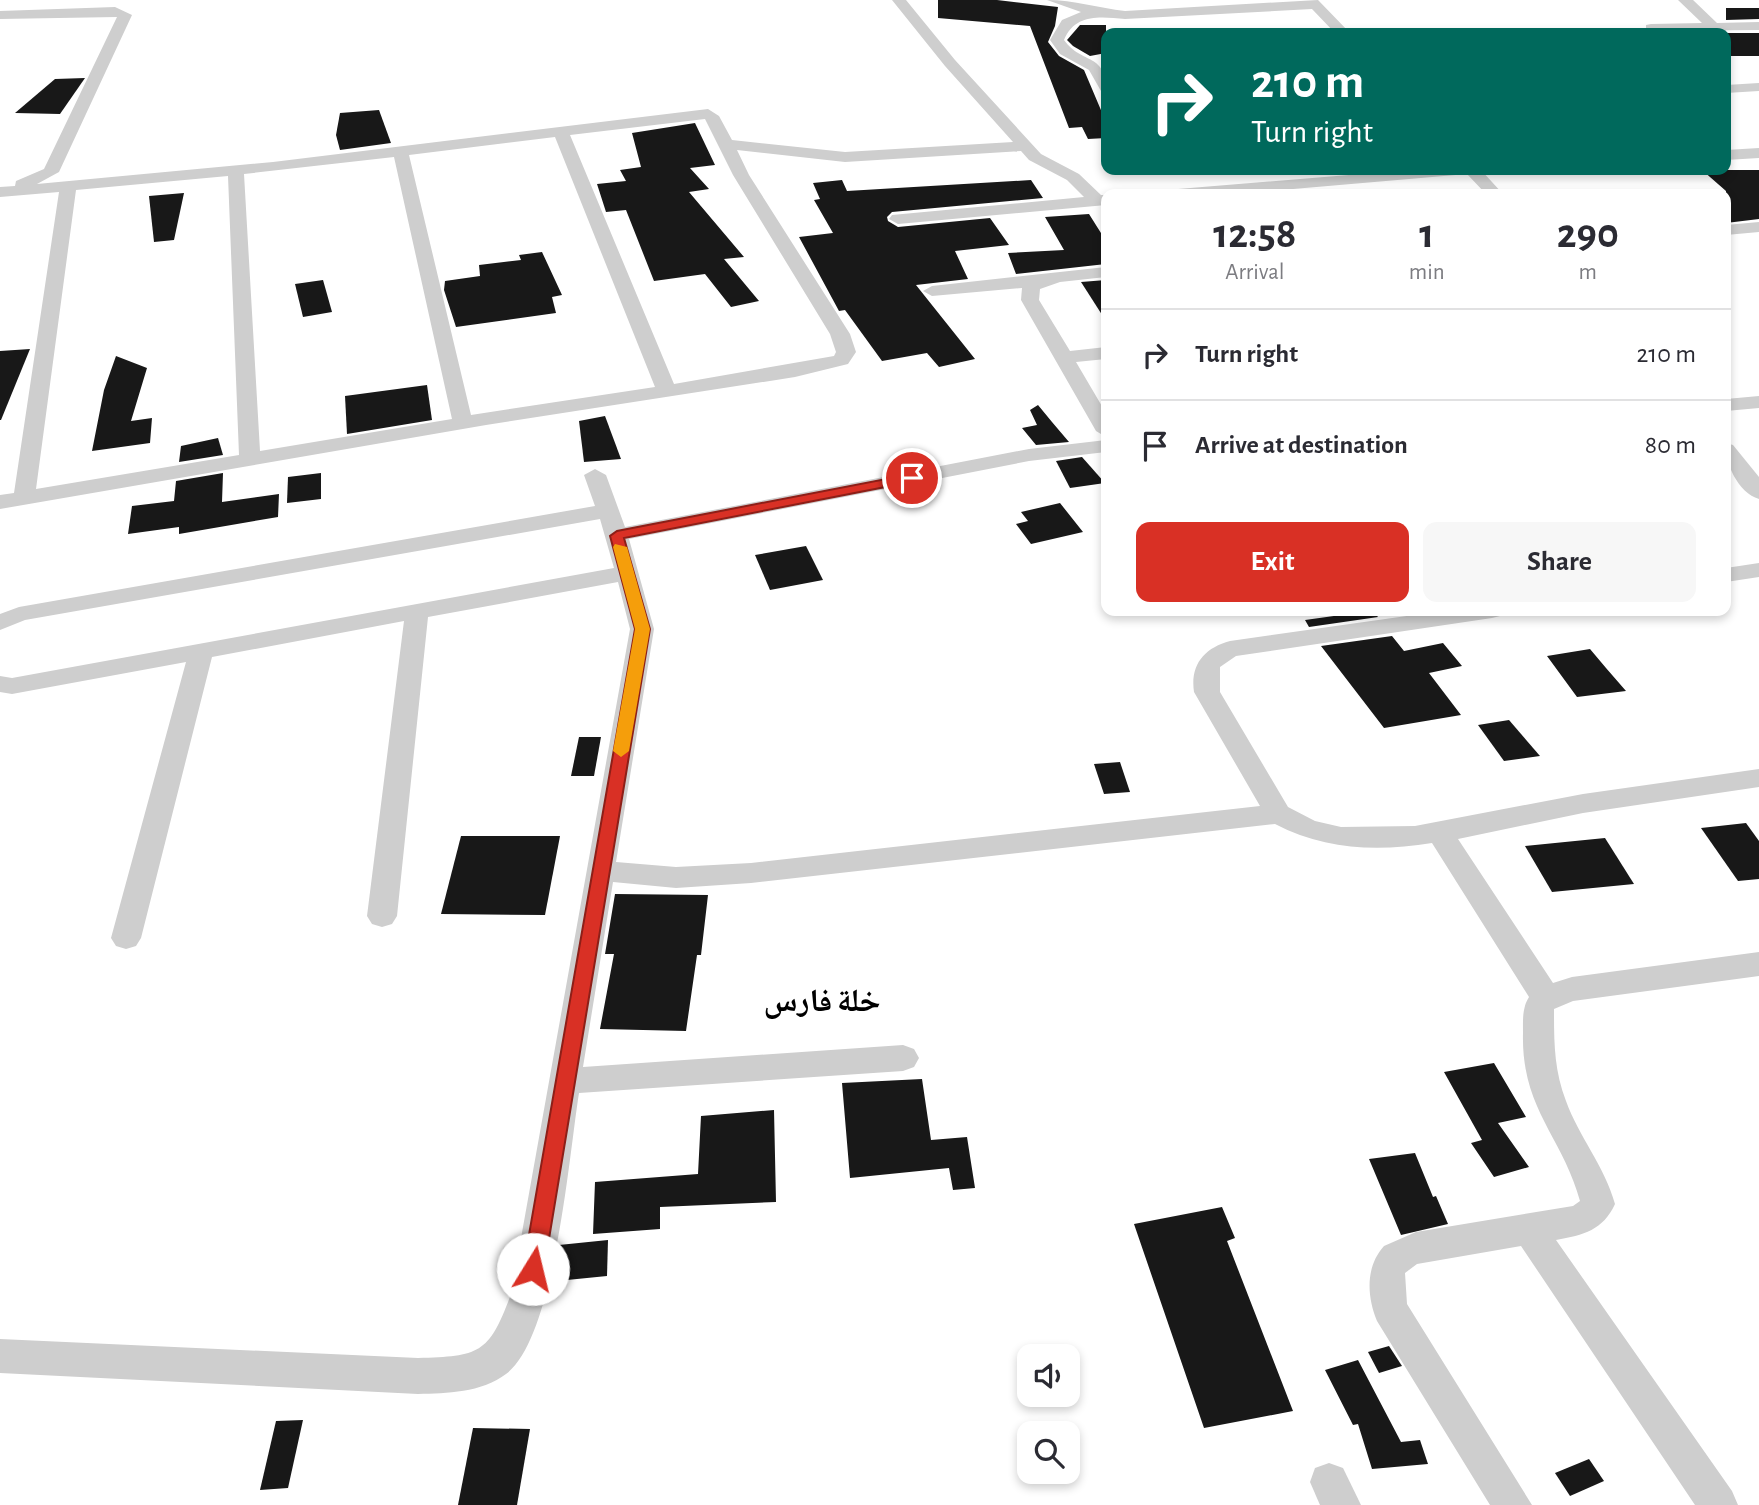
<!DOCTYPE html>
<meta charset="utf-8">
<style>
body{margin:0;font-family:"Alegreya Sans","Noto Naskh Arabic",sans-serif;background:#f7f7f7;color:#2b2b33;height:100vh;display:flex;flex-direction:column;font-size:26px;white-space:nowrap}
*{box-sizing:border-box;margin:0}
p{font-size:23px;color:#7c7c81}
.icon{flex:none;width:38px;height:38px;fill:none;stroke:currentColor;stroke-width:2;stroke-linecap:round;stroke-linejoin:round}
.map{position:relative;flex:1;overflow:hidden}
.sheet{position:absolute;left:1101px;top:189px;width:630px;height:427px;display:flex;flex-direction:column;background:#fff;border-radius:14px;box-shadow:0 4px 10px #0003}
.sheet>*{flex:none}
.guide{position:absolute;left:1101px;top:28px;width:630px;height:147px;border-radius:14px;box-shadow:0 4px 10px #0003;background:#00695c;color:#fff;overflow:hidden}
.buttons{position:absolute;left:1017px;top:1344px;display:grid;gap:14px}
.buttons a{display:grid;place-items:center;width:63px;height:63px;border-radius:14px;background:#fff;box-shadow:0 4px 10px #0003;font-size:35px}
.pin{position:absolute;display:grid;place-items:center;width:60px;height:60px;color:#fff;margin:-30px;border:4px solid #fff;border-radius:50%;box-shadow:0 2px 7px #0007}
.me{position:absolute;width:77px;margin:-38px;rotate:9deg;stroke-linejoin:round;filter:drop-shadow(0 0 5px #0008)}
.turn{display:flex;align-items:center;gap:24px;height:147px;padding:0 35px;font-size:32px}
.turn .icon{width:91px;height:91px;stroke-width:2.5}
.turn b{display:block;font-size:49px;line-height:60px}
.eta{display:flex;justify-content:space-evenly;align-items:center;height:119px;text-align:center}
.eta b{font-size:42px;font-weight:600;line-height:49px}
.primary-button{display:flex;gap:14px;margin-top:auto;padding:14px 35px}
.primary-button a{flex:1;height:80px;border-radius:14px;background:#d93025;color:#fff;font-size:28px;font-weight:600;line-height:80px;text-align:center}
.primary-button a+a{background:#f7f7f7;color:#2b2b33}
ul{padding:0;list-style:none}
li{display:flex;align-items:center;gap:21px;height:91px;padding:0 35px;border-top:2px solid #e1e1e2}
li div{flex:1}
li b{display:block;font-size:26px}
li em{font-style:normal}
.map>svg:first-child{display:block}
</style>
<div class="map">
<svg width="1759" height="1505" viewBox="0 0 1759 1505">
<rect width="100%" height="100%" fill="#fff"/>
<g fill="#181818">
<polygon points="938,0 997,0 1058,7 1055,26 1048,42 1059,56 1084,70 1106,122 1106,138 1088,139 1082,127 1069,128 1030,26 938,18"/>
<polygon points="1726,8 1759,8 1759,19 1726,20"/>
<polygon points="1080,25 1106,25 1106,53 1090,56 1073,46 1067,40"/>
<rect x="1726" y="33" width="33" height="23"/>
<polygon points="85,78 60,114 15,113 55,79"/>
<polygon points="379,110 391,143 340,150 336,135 340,113"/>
<polygon points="695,123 715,165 690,168 709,189 689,192 744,257 724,259 759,301 731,307 705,274 654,281 626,210 606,212 597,184 626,181 620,170 641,167 632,133"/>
<polygon points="1702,170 1759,170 1759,219 1726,223 1726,191"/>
<polygon points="842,180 847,191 1031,180 1043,198 892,212 887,217 888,221 898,227 990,218 1009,245 955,251 968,279 916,285 975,359 939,367 927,353 882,361 845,310 839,311 799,237 833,233 814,200 820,199 813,183"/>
<polygon points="184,193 174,240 154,242 149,196"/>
<polygon points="1089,214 1106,241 1106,264 1016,274 1008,253 1064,250 1045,217"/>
<polygon points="542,252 562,295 552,297 556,313 456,327 444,290 445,281 480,276 479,265 521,260 519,255"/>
<polygon points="323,280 332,312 303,317 295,284"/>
<polygon points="1106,280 1106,321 1081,282"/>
<polygon points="30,349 1,420 0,420 0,351"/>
<polygon points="116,356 147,368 131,421 152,418 150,443 92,451 104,390"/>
<polygon points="427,385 432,420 347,434 345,396"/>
<polygon points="1038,405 1052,422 1069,442 1036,445 1022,428 1037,425 1030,410"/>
<polygon points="605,416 621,459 584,462 579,421"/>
<polygon points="218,438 223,455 179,462 181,446"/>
<polygon points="1082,457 1105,483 1070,488 1056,461"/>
<polygon points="223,473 222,502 279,494 278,517 179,534 179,527 128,534 132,506 174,501 176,481"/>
<polygon points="321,473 321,499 287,503 288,477"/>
<polygon points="1060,503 1083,532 1031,544 1016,524 1028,521 1021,512"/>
<polygon points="806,546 823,580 770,590 755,555"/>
<polygon points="1338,611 1373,611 1378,617 1309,627 1305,620 1341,615"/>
<polygon points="1392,636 1404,651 1443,643 1462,666 1429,673 1461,715 1384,728 1321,646"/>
<polygon points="1590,649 1606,668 1626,691 1577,697 1547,656"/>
<polygon points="1509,720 1540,756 1504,761 1478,725"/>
<polygon points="579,737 601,737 594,776 571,776"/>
<polygon points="1120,762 1130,792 1104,794 1094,764"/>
<polygon points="1746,823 1759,841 1759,879 1738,881 1701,828"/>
<polygon points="461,836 560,836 545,915 441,914"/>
<polygon points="1605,838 1634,884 1552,892 1525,846"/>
<polygon points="615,894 708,895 701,955 697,955 686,1031 600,1029 614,954 605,954"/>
<polygon points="1494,1063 1526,1117 1498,1123 1529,1167 1494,1177 1471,1143 1482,1140 1444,1072"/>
<polygon points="922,1079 931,1140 967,1137 975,1188 953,1190 949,1168 850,1178 842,1083"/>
<polygon points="774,1110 776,1202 660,1207 660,1229 593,1234 595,1182 698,1174 701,1116"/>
<polygon points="1415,1153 1433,1197 1436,1196 1448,1224 1401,1235 1369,1159"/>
<polygon points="1222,1207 1235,1238 1227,1241 1293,1411 1204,1428 1134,1224"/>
<polygon points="608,1240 607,1276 557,1281 559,1245"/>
<polygon points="1389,1346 1402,1366 1379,1373 1368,1352"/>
<polygon points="1358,1360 1401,1442 1420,1440 1428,1464 1372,1469 1358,1424 1353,1425 1325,1370"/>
<polygon points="303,1420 288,1488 260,1490 276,1421"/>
<polygon points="473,1428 530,1429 517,1505 458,1505"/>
<polygon points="1589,1459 1604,1481 1570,1496 1555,1473"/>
</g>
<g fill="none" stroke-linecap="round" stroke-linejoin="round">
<g fill="#cecece" fill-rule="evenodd">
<path d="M892,0H906L955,60L1041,154L1079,174L1101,195H1106V205L898,224L889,219L892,215L1084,197L1067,180L1029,160L1021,151L845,162L737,150L749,175L850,334L856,352L848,364L795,377L486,425L0,509V495L14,493L59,192L0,197V187L15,186L16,181L44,169L117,17L0,19V11L115,7L132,15L59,172L37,184L273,162L708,109L719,116L732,140L845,152L1013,142L945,66ZM705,119L733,175L830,334L836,352L834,356L674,384L570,135ZM555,137L655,387L471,415L409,155ZM394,157L452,419L260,451L244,174ZM228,176L239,455L36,489L76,190Z"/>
<path d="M1047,0C1074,0 1099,8 1125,11L1318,0L1350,33H1335L1312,9L1125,19C1101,17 1075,13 1064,40C1083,66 1106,51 1106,92L1101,91L1089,70L1060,54L1050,40L1062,20L1081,12Z"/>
<polygon points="1678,0 1693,0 1717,23 1759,22 1759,30 1646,31 1646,25 1651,24 1702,23"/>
<polygon points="1759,83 1759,91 1726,93 1726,85"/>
<polygon points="1759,148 1759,158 1726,160 1726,150"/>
<polygon points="1409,170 1481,170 1503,194 1486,194 1467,174 1234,194 1170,194 1178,189"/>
<polygon points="1759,222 1759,232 1726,235 1726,225"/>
<polygon points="1106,267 1106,277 1060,282 1040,289 1039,300 1070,351 1106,347 1106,359 1076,362 1106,413 1106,437 1096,431 1021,300 1022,288 932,296 923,291 932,286"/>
<polygon points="1759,396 1759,408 1726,411 1726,399"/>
<path d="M1106,440V452L1029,461L629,539L654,629L616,862L676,867L751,863L1260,806L1194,692C1190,665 1204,648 1230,641L1442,611H1504L1500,616L1492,618L1236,656L1220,667V692L1288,807L1315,821L1341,827L1415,826L1583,794L1759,769V787L1583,813L1458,839L1553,983L1572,977L1759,952V976L1573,1001L1554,1009C1554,1042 1554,1070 1566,1101C1579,1137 1604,1165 1615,1204C1603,1230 1584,1235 1556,1240L1732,1491L1738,1505H1695L1521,1246L1417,1264L1405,1273L1407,1304L1532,1505H1490L1377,1321C1367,1297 1365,1267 1384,1246L1416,1232L1573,1206L1580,1201C1563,1137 1521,1109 1523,1033C1523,1020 1522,1008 1529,997L1432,843C1377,852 1325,850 1275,824L751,883L676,888L613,882L583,1067L903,1045L914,1049L919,1058L914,1067L903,1071L579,1093C569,1155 555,1338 506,1374C481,1393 447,1393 418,1394L0,1373V1339L418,1358C480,1356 489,1354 511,1294L630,629L618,582L428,617L397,916L392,924L382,927L372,924L367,916L404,621L212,657L141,938L136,946L126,949L116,946L111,938L186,662L12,694L0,692V676L12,678L614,568L600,519L25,620L0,630V614L19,607L595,506L584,475L595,469L606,475L625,527L1029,449Z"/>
<path d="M1726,443L1733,445L1759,477V499C1738,493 1724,462 1726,443Z"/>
<polygon points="1759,563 1759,577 1726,582 1726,568"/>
<polygon points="1329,1463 1343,1468 1361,1505 1320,1505 1310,1482 1315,1468"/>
</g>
</g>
<polygon fill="#d93025" stroke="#8d1f18" stroke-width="2" points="912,474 918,478 916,481 624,538 650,629 544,1269 541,1275 533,1278 526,1275 523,1269 635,629 610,536 617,531"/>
<polygon fill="#f59e0b" points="615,544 627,547 650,629 629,751 621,757 613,751 635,629 613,547"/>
<g text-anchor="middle" stroke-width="7" stroke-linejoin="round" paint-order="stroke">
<g font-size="32" font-weight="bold" fill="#000" stroke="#fff">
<text x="822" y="1011">خلة فارس</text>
</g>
</g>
</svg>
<div class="buttons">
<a><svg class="icon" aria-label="sound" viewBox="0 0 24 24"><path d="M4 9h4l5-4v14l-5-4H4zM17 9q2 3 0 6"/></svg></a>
<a><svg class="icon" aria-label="search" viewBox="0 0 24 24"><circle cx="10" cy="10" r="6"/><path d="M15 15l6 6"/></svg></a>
</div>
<div class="pin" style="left:912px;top:478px;background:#d93025"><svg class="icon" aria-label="arrive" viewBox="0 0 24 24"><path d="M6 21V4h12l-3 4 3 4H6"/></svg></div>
<svg class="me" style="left:533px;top:1269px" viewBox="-20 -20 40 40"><circle r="19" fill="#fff"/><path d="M0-13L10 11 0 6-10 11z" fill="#d93025"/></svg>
<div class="guide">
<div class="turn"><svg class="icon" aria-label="right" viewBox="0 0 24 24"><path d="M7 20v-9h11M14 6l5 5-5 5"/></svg><div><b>210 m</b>Turn right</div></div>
</div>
<section class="sheet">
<div class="eta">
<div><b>12:58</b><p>Arrival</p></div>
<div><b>1</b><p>min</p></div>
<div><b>290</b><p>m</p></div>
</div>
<ul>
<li><svg class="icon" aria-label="right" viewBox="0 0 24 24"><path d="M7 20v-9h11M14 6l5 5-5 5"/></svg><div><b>Turn right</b></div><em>210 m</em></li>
<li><svg class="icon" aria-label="arrive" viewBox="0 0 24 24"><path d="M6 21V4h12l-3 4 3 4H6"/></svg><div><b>Arrive at destination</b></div><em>80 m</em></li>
</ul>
<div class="primary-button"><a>Exit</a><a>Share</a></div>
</section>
</div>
